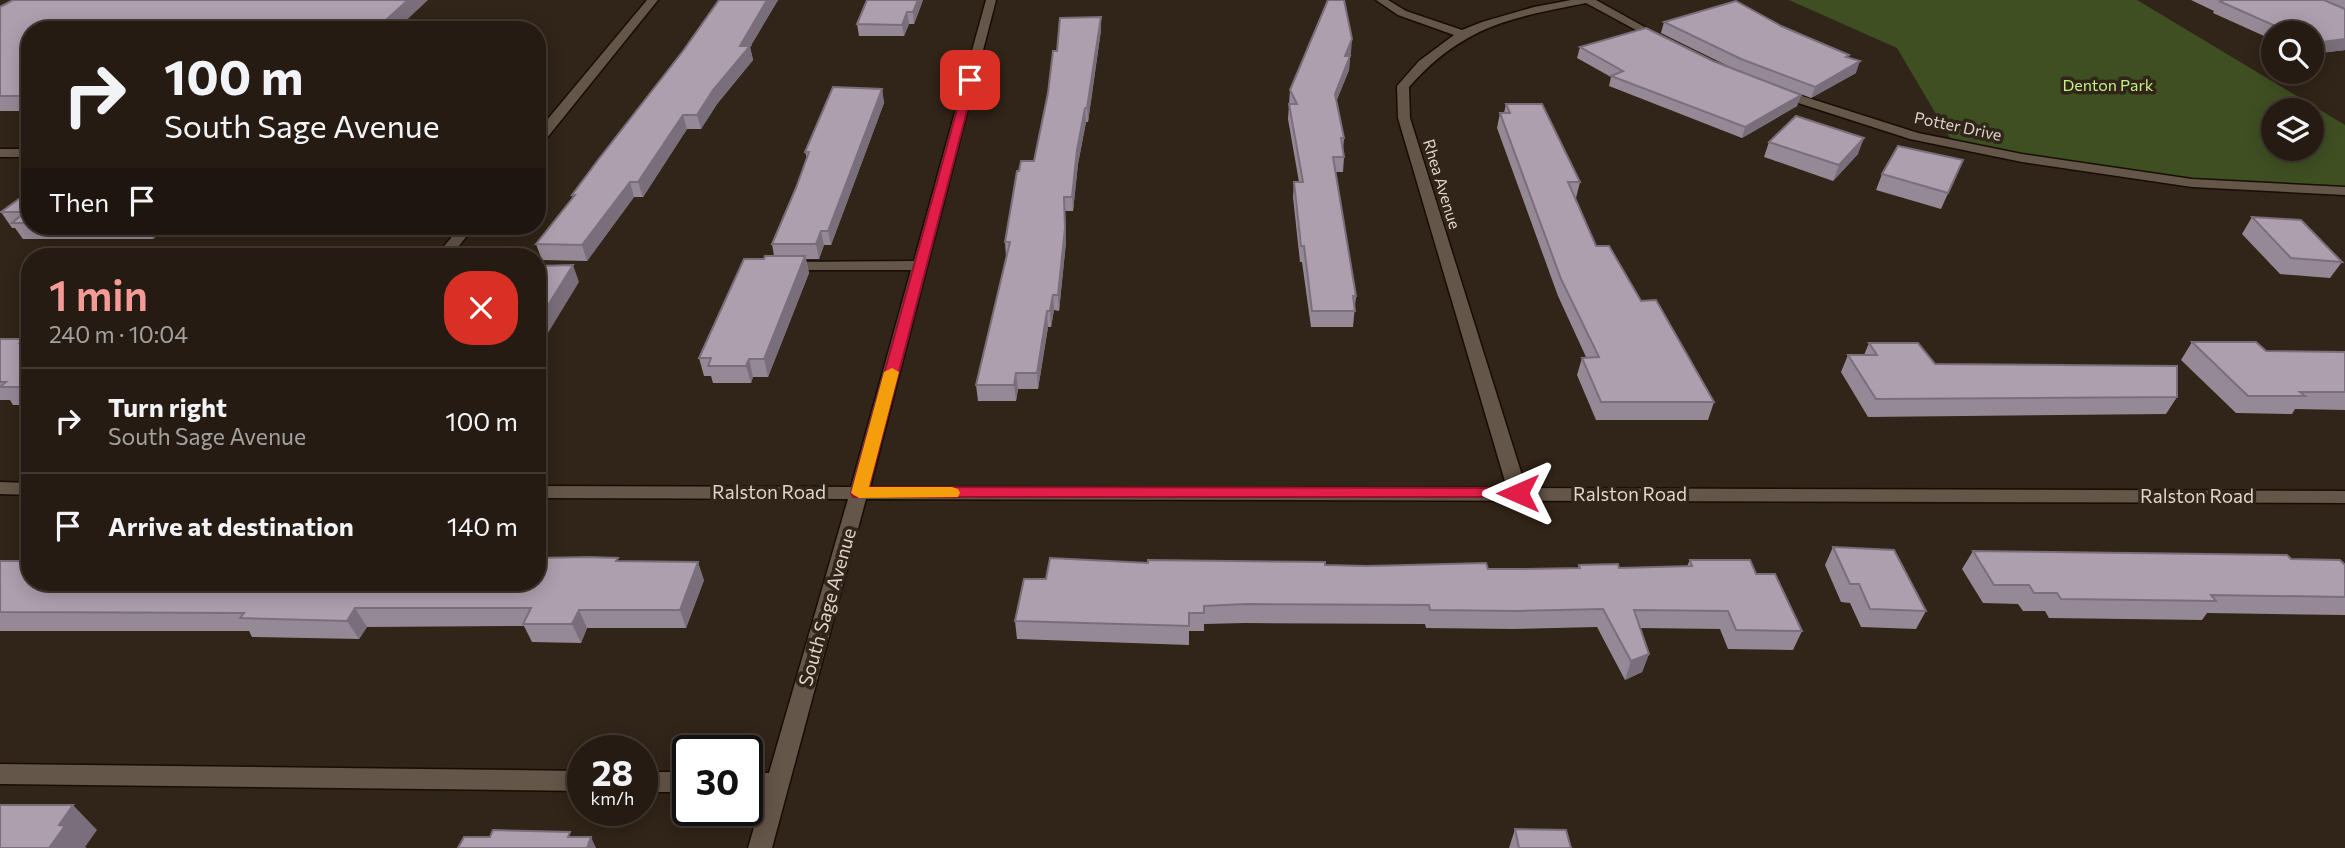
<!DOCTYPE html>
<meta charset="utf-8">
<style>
body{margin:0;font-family:Commissioner,sans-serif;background:#2d241b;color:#f1f3f6;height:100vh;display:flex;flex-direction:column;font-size:26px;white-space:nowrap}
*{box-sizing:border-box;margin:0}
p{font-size:23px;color:#a3a19f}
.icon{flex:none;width:38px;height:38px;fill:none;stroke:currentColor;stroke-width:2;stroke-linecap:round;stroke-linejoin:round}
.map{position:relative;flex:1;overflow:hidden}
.side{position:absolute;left:21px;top:248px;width:525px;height:343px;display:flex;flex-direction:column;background:#251b12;border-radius:28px;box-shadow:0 4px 18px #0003,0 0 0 2px #423932}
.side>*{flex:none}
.hud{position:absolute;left:21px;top:21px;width:525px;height:214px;border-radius:28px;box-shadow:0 4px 18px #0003,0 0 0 2px #423932;background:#251b12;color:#f1f3f6;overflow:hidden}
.tools{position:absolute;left:2261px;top:21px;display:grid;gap:14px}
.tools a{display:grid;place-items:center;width:63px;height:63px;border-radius:50%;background:#251b12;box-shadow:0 4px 18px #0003,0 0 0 2px #423932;font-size:35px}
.speed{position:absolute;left:567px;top:735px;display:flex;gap:14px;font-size:35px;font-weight:700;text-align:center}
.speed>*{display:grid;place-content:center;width:91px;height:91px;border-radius:50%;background:#251b12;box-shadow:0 4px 18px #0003,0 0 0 2px #423932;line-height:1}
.speed small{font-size:18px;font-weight:400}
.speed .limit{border:4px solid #111;border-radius:10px;background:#fff;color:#111}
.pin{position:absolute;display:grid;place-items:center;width:60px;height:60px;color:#fff;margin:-30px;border-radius:14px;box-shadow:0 4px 10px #0006}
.me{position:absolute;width:77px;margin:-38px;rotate:270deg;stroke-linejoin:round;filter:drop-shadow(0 0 5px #0008)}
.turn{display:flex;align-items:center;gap:24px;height:147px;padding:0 28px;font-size:32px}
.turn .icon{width:91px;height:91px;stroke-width:2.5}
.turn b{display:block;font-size:49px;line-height:60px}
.then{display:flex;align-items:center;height:66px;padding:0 28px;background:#0003;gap:14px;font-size:26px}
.round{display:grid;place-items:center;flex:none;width:74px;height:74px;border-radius:28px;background:#2d241b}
.summary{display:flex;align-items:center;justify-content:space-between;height:119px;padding:0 28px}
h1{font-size:42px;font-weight:600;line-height:52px;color:#f59b97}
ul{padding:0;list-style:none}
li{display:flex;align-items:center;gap:21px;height:105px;padding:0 28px;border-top:2px solid #423932}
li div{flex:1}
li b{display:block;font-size:26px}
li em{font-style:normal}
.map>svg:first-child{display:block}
</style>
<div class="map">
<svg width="2345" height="848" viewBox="0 0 2345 848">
<rect width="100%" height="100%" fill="#312418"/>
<path fill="#3e5022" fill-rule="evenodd" d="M1789,0H2137L2345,125V191L2192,183L1953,143L1897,48ZM2273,110H2312V149H2273Z"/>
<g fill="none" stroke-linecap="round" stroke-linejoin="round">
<g stroke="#180d04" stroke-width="3">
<g id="minor">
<polygon points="647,0 658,0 542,144 537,145 537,132"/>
<path d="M986,0H996L870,487L1507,488L1398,118L1397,86L1419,61L1454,35L1398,15L1376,0H1388L1406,11L1462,30L1482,22L1534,7L1571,0H1596L1668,40L1658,42L1586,3C1510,18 1463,26 1409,87L1410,118L1526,488L2345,491V503L866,499L772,848H748L764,793H747V773H769L848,499L537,498V486L851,487L911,270H784L777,266L784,262L914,261Z"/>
<polygon points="1777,88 1918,133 2022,154 2192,179 2345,187 2345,195 2192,187 2022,162 1910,139 1773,95 1773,89"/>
<rect x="0" y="149" width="30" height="8"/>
<polygon points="461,226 475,226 450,257 435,257"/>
<polygon points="0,482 30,483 30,495 0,494"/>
<polygon points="0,764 583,771 583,791 0,784"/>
<rect x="642" y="772" width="46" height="20"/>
</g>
</g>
<use href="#minor" fill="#645648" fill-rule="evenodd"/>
</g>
<g fill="#958996">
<polygon points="719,0 778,0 750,47 753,60 717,104 701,129 687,129 643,197 634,197 587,261 542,260 536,244 573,198 572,195 683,51"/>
<polygon points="923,0 914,24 909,24 904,36 859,36 857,24"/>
<polygon points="2191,0 2345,0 2345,50 2312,54 2312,33 2273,33 2273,40 2213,13 2214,11"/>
<polygon points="0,7 30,30 30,111 0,111"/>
<polygon points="1664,22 1781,26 1849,55 1848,57 1856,73 1811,98 1738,71 1661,33"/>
<polygon points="1101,30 1088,122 1086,122 1078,164 1073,211 1065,211 1066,242 1059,311 1054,310 1051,327 1048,327 1038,389 1018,389 1016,401 978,401 976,385 1006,257 1005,242 1019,171 1034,161 1057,51"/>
<polygon points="1580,47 1713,61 1801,95 1797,106 1742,138 1609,86 1611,77 1577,58"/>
<polygon points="1351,53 1350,56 1349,70 1336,102 1344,138 1343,150 1344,157 1343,172 1335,172 1356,296 1353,327 1311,327 1302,262 1300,262 1293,197 1294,182 1299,182 1288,119 1290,90"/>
<polygon points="882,89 884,103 831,245 824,245 819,259 806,259 809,273 768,377 753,377 751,383 713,383 711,376 704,376 699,358 764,259 774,256 772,244 796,188 807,158 805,152"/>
<polygon points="1506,104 1580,182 1576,198 1575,198 1596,246 1641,301 1714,402 1708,420 1596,420 1577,375 1582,358 1586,357 1558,296 1497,128 1500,113 1504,113"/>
<polygon points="1769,142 1858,154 1833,181 1764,157"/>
<polygon points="1963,160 1941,209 1876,190 1882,174"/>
<polygon points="30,191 30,226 280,226 272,233 160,233 153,239 23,239 15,228 12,228 1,212"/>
<polygon points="2252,217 2342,262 2330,278 2280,274 2242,234"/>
<polygon points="0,339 30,343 30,405 13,405 10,400 0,400"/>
<polygon points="2192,342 2266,351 2345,352 2345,410 2295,409 2292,414 2236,413 2181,360"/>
<polygon points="1869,343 1935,364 2177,397 2166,414 1868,417 1841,372 1848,355 1864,355"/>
<polygon points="1833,547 1926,611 1916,629 1861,627 1850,603 1841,602 1825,565"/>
<polygon points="1973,551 2291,559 2345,565 2345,615 2207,613 2202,620 2049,618 2045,611 2023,611 2018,604 1983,603 1962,569"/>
<polygon points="1690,560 1756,574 1802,631 1793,650 1728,649 1720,629 1640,628 1649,654 1642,672 1625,680 1597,627 1513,629 1426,628 1425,624 1245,623 1204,624 1204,631 1189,631 1189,645 1017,639 1015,621 1046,579 1148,563 1522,569 1578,568 1579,565 1619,568 1687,566"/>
<polygon points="0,561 30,583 537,583 619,561 704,580 686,628 587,628 581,643 532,642 524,626 367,627 359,639 252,637 249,631 0,631"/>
<polygon points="1515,829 1571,848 1509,848"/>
</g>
<g fill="#796f7a">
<polygon points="408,0 428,0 396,30 375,30"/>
<polygon points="767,0 778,0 750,47 753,60 717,104 701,129 697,115"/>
<polygon points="918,0 923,0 914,24 913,12"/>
<polygon points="907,12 909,24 904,36 902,25"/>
<polygon points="1101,17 1101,30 1088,122 1087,108"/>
<polygon points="1352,39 1351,53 1344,70 1345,56"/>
<polygon points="2345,39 2345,50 2312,54 2312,46 2314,43"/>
<polygon points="1350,56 1349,70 1333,109 1335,94"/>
<polygon points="1860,61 1856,73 1811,98 1815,87"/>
<polygon points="882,89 884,103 831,245 828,231"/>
<polygon points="1801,95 1797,106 1742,138 1745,127"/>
<polygon points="1085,108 1086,122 1078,164 1073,211 1072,197 1077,150"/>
<polygon points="683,115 687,129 643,197 638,182"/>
<polygon points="1864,138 1858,154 1833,181 1839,165"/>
<polygon points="630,182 634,197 587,261 582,245"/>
<polygon points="1064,197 1066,242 1059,311 1058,295"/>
<polygon points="146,226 156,226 160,233 153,239"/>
<polygon points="268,226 280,226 272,233"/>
<polygon points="821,231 824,245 819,259 816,244"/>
<polygon points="805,256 809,273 768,377 764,359"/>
<polygon points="573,265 579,282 537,351 537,323"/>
<polygon points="1053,295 1054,310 1051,327 1050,311"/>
<polygon points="1047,311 1048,327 1038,389 1037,373"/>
<polygon points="749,359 753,377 751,383 746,366"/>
<polygon points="1016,373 1018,389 1016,401 1014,385"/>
<polygon points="698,562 704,580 686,628 680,610"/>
<polygon points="355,608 367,627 359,639 347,621"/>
<polygon points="579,610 587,628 581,643 572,624"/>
<polygon points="1649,654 1642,672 1625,680 1631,661"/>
<polygon points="73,805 97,830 85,847 87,848 49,848 59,825"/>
<polygon points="591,837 596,848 587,848"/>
</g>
<g fill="#ad9fae" stroke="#796f7a" stroke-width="2">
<polygon points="13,0 408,0 375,30 30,30 30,96 0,96 0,7"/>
<polygon points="719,0 767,0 740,46 750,46 713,90 697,115 683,115 638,182 630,182 582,245 536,244 575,195 572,195 598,160 683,51"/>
<polygon points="867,0 918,0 913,12 907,12 902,25 857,24"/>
<polygon points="1328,0 1344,0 1352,39 1345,56 1350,56 1335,94 1344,138 1341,138 1344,157 1333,157 1356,296 1353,296 1355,311 1312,311 1304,246 1301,246 1294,182 1303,182 1289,104 1297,104 1290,90"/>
<polygon points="2221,0 2324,0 2345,9 2345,39 2314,43 2312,42 2312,33 2291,33 2219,1 2223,1"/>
<polygon points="1736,1 1781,26 1849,55 1846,57 1860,61 1815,87 1741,59 1664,22"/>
<polygon points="1101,17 1087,108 1085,108 1077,150 1072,197 1064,197 1065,228 1058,295 1053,295 1050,311 1047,311 1037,373 1016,373 1014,385 976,385 1010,242 1005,242 1017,171 1019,171 1021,161 1034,161 1048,93 1053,51 1057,51 1060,18"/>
<polygon points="1646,28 1713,61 1801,95 1745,127 1611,76 1623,71 1580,47"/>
<polygon points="833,87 882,89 828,231 821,231 816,244 772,244 796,188 809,152 805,152"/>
<polygon points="1506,104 1542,104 1580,182 1568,182 1596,246 1609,246 1641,301 1656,300 1714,402 1601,402 1582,358 1599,357 1561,279 1500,113 1510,113"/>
<polygon points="1796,116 1864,138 1839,165 1769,142"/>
<polygon points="1898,146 1963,160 1948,193 1882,174"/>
<polygon points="30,191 30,223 12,223 25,212 1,212"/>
<polygon points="2252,217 2301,220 2342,262 2291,258"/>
<polygon points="765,256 805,256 764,359 749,359 746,366 708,366 711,358 699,358 744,259 764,259"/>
<polygon points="573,265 537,323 537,266"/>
<polygon points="0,339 25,339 20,343 30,343 30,387 0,387 6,382 0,382"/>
<polygon points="2192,342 2256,342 2266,351 2345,352 2345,392 2300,392 2305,396 2248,396"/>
<polygon points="1869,343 1918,343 1935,364 2177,366 2177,397 1876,399 1848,355 1877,355"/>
<polygon points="1833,547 1894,550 1926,611 1870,609 1859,584 1850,584"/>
<polygon points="1973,551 2287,555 2291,559 2340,560 2345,565 2345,597 2211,595 2216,601 2061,599 2057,593 2034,593 2029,585 1994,585"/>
<polygon points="589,557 618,558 616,561 698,562 680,610 579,610 572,624 523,624 531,608 355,608 347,621 240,618 244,613 0,612 0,561 30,561 30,583 537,583 537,558"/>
<polygon points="1050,558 1148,563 1148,560 1325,562 1325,565 1367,566 1486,563 1488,569 1522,569 1580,568 1579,565 1618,564 1619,568 1692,566 1690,560 1750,560 1756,574 1775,574 1802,631 1736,630 1728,611 1634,610 1649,654 1631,661 1603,609 1517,611 1430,610 1429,605 1246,604 1204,606 1204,613 1189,613 1189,626 1015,621 1024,579 1046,579"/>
<polygon points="0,805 73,805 59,825 65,826 49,848 0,848"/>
<polygon points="1515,829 1566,830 1571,848 1519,848"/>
<polygon points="493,830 570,832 568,837 591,837 587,848 458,848 464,837 490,837"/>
</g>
<polygon fill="#e11d48" stroke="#92132f" stroke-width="2" points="966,77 975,80 869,487 1518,488 1526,493 1524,497 853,497 851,493"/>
<polygon fill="#f59e0b" points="892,368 899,372 869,487 952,487 958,489 960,493 958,497 859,498 851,493 884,372"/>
<g text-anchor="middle" stroke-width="7" stroke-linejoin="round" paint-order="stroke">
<g font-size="16" fill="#c3f183" stroke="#312418">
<text x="2108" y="91">Denton Park</text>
</g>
<g font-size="16" fill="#ddd5cd" stroke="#312418">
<text transform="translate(1958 126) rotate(12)" y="6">Potter Drive</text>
<text transform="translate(1442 184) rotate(73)" y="6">Rhea Avenue</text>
</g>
<g font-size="19" fill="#ddd5cd" stroke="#312418">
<text x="769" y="499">Ralston Road</text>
<text x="1630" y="501">Ralston Road</text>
<text x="2197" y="503">Ralston Road</text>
<text transform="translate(827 607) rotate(-74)" y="7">South Sage Avenue</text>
</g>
</g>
</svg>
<div class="tools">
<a><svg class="icon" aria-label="search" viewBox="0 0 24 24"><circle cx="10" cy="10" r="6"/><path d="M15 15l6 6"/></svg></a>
<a><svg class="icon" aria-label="layers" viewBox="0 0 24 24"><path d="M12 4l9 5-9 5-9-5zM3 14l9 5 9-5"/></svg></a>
</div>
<div class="speed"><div>28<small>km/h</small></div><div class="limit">30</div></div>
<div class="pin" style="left:970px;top:80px;background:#d93025"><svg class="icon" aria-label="arrive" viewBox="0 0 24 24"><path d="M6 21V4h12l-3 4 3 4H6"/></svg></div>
<svg class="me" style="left:1518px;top:493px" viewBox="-20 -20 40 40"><path d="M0-17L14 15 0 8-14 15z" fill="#e11d48" stroke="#fff" stroke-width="4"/></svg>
<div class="hud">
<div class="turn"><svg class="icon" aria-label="right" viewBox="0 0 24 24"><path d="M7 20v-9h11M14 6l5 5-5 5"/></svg><div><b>100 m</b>South Sage Avenue</div></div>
<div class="then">Then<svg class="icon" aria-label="arrive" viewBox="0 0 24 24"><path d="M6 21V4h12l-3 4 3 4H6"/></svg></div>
</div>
<section class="side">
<div class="summary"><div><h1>1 min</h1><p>240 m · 10:04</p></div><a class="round" style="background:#d93025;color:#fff"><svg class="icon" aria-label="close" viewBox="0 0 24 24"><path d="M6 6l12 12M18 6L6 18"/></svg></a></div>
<ul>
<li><svg class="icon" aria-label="right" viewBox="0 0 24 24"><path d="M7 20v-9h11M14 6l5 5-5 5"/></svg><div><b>Turn right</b><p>South Sage Avenue</p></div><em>100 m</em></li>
<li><svg class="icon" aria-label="arrive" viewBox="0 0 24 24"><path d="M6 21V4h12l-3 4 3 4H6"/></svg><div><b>Arrive at destination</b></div><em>140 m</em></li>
</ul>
</section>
</div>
